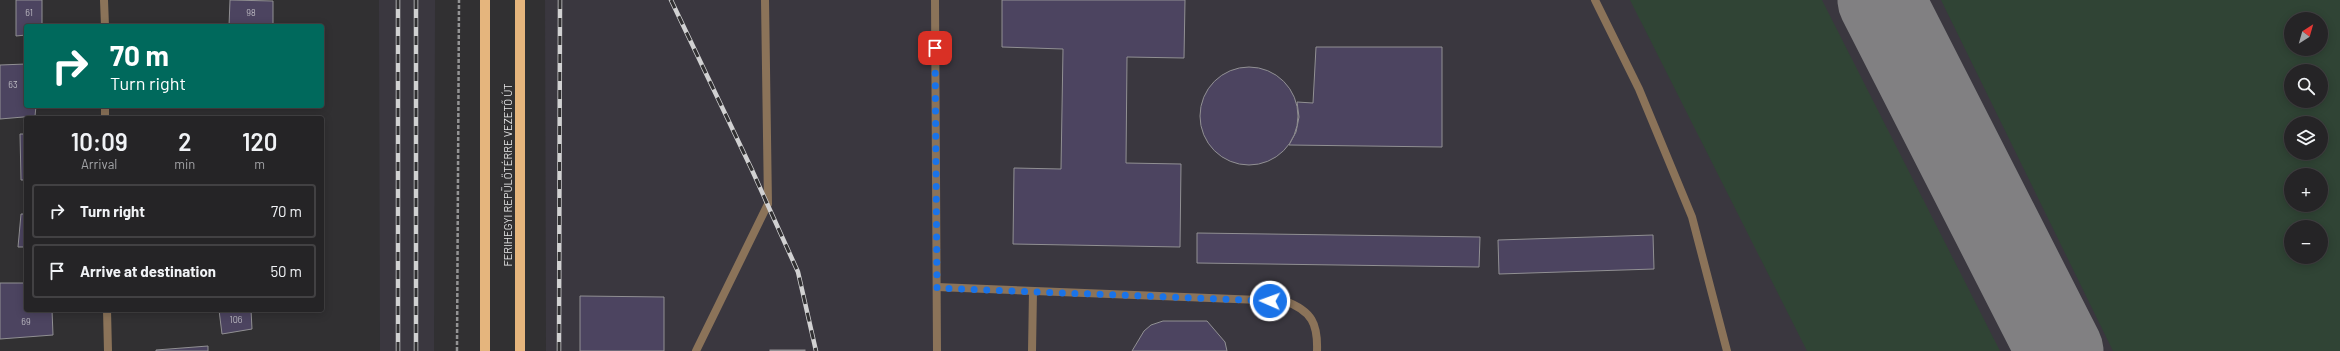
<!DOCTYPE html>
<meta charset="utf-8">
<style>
body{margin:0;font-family:Barlow,sans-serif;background:#313032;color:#f1f3f6;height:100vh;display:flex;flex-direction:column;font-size:15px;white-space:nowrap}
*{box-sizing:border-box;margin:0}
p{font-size:13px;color:#a3a4a7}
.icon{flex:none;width:22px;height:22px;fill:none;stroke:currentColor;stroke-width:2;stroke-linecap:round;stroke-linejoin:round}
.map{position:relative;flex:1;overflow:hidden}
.sheet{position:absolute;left:24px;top:116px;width:300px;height:196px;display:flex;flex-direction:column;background:#252426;border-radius:4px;box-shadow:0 2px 10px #0003,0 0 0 1px #424143}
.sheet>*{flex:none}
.hud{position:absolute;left:24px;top:24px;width:300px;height:84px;border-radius:4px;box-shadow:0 2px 10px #0003,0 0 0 1px #424143;background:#00695c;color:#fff;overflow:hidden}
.needle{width:26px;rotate:37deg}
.buttons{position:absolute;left:2284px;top:12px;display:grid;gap:8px}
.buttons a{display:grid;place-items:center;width:44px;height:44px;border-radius:50%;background:#252426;box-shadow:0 2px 10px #0003,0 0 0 1px #424143;font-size:20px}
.pin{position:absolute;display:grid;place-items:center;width:34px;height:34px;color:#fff;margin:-17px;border-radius:8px;box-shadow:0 2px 6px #0006}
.me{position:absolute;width:44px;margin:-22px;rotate:272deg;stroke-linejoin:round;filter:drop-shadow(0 0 3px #0008)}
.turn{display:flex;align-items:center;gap:14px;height:84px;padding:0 20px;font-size:18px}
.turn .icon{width:52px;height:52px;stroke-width:2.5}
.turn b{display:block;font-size:28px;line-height:34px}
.eta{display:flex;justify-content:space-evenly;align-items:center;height:68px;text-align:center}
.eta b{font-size:24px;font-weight:600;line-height:28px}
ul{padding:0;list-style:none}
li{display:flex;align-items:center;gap:12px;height:54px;margin:0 8px 6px;padding:0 12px;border:2px solid #424143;border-radius:4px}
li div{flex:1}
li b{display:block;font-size:15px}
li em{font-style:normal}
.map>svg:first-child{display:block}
</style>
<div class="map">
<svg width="2340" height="351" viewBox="0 0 2340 351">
<rect width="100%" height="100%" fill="#313032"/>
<g fill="#3a373f" fill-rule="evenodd">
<polygon points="379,0 435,0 434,351 380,351"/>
<path d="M545,0H2340V351H546ZM2291,19H2321V49H2291ZM2291,71H2321V101H2291ZM2291,123H2321V153H2291ZM2291,175H2321V205H2291ZM2291,227H2321V257H2291Z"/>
</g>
<g fill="#304435" fill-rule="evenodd">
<polygon points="1630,0 1822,0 2000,351 1807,351"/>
<path d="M1941,0H2340V351H2113ZM2291,19H2321V49H2291ZM2291,71H2321V101H2291ZM2291,123H2321V153H2291ZM2291,175H2321V205H2291ZM2291,227H2321V257H2291Z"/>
</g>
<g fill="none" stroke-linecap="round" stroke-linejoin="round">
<polyline stroke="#818082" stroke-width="87" points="1881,0 2060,351"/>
</g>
<g fill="#4c4460" stroke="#919093">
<polygon points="16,0 42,0 42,26 26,26 26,35 16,36"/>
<polygon points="230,0 273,1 273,26 229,26"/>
<polygon points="1002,0 1185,0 1184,58 1127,57 1126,163 1181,164 1180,247 1013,244 1014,168 1061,169 1063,49 1002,47"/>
<polygon points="1316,47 1442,47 1442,147 1289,145 1296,132 1299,117 1297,102 1313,103"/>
<polygon points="26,64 26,106 36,106 35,116 0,119 0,65"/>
<circle cx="1249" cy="116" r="49"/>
<polygon points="202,106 247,106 247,107 202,108"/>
<polygon points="20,134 26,134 26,180 21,180"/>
<polygon points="21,214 26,214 26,247 18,247"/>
<polygon points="1197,233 1480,237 1479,267 1197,263"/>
<polygon points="1653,235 1654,269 1499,274 1498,240"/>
<polygon points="0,283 26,283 26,310 52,310 53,335 0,339"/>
<polygon points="580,296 664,297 664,351 580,351"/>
<polygon points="219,310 251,310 252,329 222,334"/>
<polygon points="1163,321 1207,321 1225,342 1227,351 1132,351 1144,331 1151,325"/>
<polygon points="208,346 208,351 156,351 156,350"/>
<rect x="770" y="350" width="35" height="1"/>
</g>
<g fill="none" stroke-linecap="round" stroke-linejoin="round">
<polyline stroke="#939394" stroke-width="2.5" stroke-dasharray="4 2" stroke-linecap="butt" points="457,351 459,0"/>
<g stroke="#8b7359" stroke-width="8">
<polyline points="935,0 937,351"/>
<polyline points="1595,0 1639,89 1692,217 1727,351"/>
<path d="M937,287L1285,301C1312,311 1318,324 1317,351"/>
<polyline points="696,351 768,204 765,0"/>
<polyline points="1032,351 1033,291"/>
</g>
<g stroke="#8b7359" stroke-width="8">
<polyline points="104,0 105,26"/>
<polyline points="105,106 105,118"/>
<polyline points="107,310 108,351"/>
</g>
<g stroke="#e5b57d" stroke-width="10">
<polyline points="485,0 485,351"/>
<polyline points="520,351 520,0"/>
</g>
<g stroke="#d1d1d2" stroke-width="4.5">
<g id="rail">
<polyline points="671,0 752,170 798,272 816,351"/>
<polyline points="398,351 398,0"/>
<polyline points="416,351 416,0"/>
<polyline points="559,351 560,0"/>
</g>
</g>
<use href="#rail" stroke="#313032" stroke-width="3" stroke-dasharray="9" stroke-linecap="butt"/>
</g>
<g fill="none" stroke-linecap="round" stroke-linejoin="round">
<polyline stroke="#1a73e8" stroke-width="7" stroke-dasharray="0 12.6" points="935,48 937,288 1270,301"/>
</g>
<g text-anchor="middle" stroke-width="3" stroke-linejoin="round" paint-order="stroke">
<g font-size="9" fill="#bfbdc4">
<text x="29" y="16">61</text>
<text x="251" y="16">98</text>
<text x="13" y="88">63</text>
<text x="236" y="323">106</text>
<text x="26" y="325">69</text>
</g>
<g font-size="11" fill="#e5e5e6" stroke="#313032">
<text transform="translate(508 175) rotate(-90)" y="4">FERIHEGYI REPÜLŐTÉRRE VEZETŐ ÚT</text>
</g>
</g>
</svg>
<div class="buttons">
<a><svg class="needle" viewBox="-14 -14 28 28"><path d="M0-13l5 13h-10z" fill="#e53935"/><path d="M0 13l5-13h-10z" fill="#a3a4a7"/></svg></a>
<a><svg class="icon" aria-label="search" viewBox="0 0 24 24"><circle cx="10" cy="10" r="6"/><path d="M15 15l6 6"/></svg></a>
<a><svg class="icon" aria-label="layers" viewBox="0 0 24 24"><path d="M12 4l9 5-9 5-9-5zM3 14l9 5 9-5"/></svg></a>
<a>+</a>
<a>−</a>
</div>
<div class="pin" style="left:935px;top:48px;background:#d93025"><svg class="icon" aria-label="arrive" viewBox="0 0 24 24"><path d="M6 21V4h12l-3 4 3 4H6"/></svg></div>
<svg class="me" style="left:1270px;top:301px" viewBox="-20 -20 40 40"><circle r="17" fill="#1a73e8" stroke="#fff" stroke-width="3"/><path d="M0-11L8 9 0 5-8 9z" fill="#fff"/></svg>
<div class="hud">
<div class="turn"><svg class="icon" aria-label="right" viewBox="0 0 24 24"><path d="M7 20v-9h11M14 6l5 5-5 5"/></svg><div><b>70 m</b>Turn right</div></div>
</div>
<section class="sheet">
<div class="eta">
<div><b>10:09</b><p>Arrival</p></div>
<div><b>2</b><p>min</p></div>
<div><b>120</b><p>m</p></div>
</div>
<ul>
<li><svg class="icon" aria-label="right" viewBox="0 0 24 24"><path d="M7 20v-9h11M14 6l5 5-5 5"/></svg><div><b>Turn right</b></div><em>70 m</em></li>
<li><svg class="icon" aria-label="arrive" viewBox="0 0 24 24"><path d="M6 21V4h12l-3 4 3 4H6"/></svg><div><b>Arrive at destination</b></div><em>50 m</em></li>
</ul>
</section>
</div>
